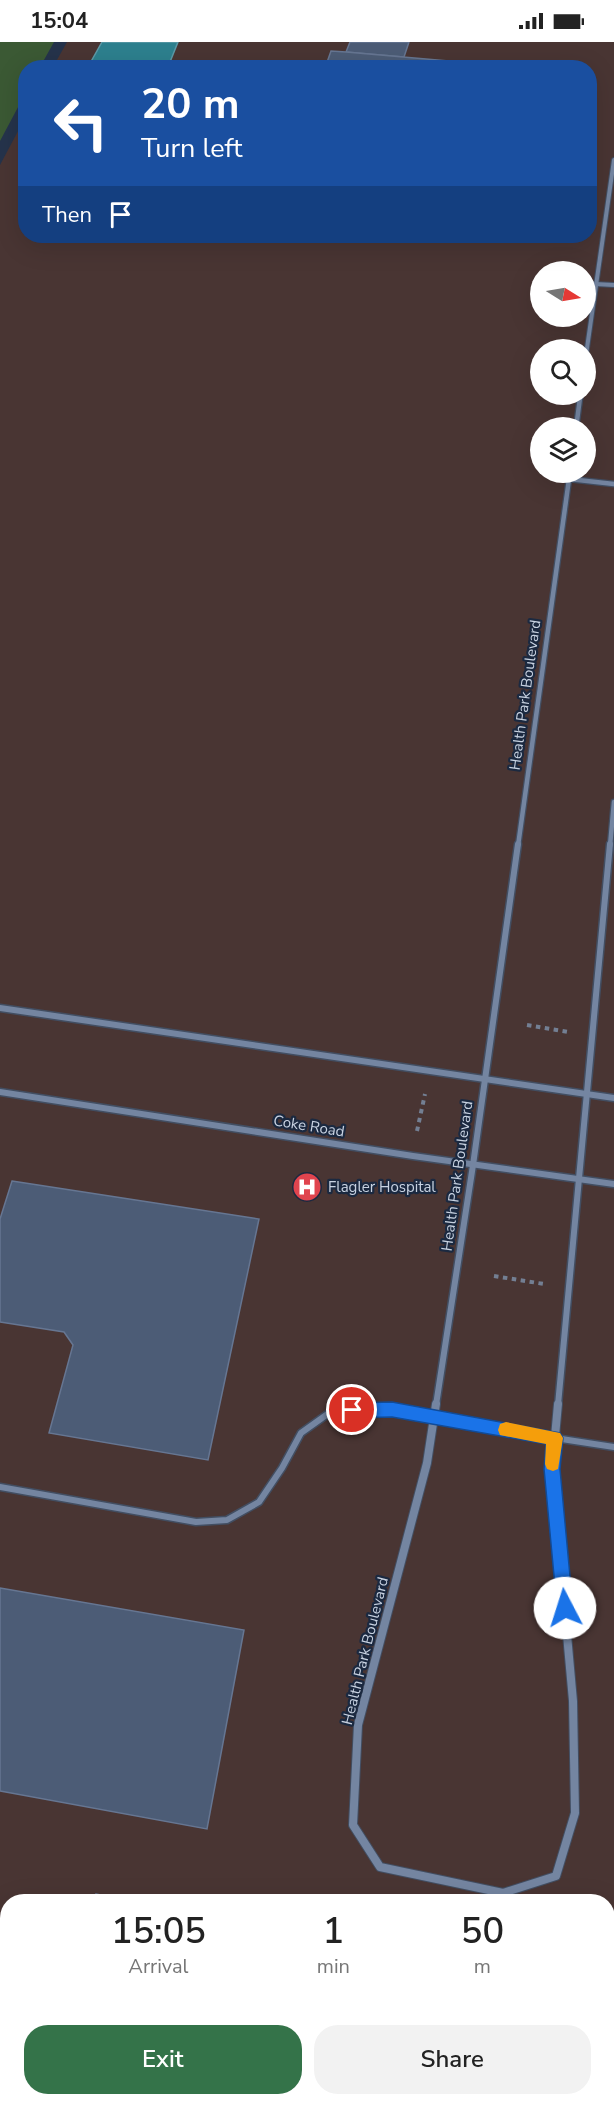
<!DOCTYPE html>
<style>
body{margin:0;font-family:"Nunito Sans",sans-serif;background:#f2f2f2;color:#222;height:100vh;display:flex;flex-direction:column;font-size:22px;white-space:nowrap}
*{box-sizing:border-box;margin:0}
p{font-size:20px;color:#767676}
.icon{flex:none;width:33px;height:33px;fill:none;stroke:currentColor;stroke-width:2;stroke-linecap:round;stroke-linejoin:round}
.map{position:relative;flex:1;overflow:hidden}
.details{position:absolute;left:0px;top:1852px;width:615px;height:212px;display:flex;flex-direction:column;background:#fff;border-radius:24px 24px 0 0;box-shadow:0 6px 24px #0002}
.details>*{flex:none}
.hud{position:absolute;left:18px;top:18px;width:579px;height:183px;border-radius:24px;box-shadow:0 6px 24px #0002;background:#1a4fa0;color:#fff;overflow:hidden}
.needle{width:39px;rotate:101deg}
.controls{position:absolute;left:530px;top:219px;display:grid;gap:12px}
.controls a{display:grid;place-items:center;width:66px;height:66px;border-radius:50%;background:#fff;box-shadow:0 6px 24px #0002;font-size:30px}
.pin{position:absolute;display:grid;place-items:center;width:51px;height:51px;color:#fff;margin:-26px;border:3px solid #fff;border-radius:50%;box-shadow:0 2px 6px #0007}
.me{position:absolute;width:66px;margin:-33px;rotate:355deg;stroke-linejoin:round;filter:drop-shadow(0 0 4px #0008)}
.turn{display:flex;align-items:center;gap:21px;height:126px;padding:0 24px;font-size:27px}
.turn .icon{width:78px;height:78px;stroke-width:2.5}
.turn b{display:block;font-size:42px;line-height:51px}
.then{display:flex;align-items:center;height:57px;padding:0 24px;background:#0003;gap:12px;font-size:22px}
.eta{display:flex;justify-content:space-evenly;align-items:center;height:102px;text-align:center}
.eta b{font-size:36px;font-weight:600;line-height:42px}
.cta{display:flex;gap:12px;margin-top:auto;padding:12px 24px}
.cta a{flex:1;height:69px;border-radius:24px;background:#347349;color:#fff;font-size:24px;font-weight:600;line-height:69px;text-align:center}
.cta a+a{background:#f2f2f2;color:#222}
.status{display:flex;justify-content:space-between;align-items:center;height:42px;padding:0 30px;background:#fff;direction:ltr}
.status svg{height:16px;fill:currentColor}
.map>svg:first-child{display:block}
</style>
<div class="status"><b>15:04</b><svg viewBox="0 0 49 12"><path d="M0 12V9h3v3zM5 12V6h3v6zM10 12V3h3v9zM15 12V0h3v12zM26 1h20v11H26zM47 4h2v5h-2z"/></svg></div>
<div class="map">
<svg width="614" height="2063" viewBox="0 0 614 2063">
<rect width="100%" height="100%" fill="#25334b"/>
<path fill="#493533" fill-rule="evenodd" d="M67,0H614V2063H0V123L25,76L26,194H590V26L53,25ZM540,230H585V274H540ZM540,308H585V352H540ZM540,386H585V430H540ZM8,1860H608V2056H8Z"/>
<polygon fill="#3b5934" points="0,0 54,0 40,25 26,26 25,52 0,99"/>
<polygon fill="#2d808e" stroke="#5c99a7" stroke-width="1.5" points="102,0 178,0 168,25 88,25"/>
<g fill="#4c5c76" stroke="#667692" stroke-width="1.5">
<polygon points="350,0 409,0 404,15 346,10"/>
<polygon points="331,9 346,10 494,23 494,26 325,26"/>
<polygon points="12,1139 259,1177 208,1418 49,1391 73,1303 64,1290 0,1280 0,1177"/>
<polygon points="0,1546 244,1588 207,1787 0,1749"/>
<polygon points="96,1852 134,1860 95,1860"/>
<polygon points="608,1956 614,1957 614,1998 608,1996"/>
<polygon points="50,2056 550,2056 549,2063 49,2063"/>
</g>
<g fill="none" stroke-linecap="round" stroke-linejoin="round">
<g stroke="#424e62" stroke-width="9">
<g id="lane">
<polyline points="555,1396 614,1405"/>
<polyline points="0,1445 196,1480 227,1478 259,1460 282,1426 301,1391 329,1371 375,1366 434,1375"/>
</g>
</g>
<g stroke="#424e62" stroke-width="6">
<g id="street-far3">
<polyline points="595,242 614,243"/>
<polyline points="585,320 614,118"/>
<polyline points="580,357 581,352"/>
</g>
</g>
<g stroke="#424e62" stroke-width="7">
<g id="street-far2">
<polyline points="576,386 580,356"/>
<polyline points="569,437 614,442"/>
<polyline points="518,804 570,430"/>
<polyline points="610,804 614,760"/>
</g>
</g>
<g stroke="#424e62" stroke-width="9">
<g id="street-far1">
<polyline points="0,966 614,1056"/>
<polyline points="0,1050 413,1114 614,1142"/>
<polyline points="436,1363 473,1123 518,802"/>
<polyline points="558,1363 610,802"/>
</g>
</g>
<g stroke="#424e62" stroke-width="10">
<g id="street">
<polyline points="436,1362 427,1421 358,1683 353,1783 380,1825 503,1851 556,1834 575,1771 573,1659 552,1427 558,1362"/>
<polyline points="434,1375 555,1396"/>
</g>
</g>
<g stroke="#737f93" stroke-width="4" stroke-dasharray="4.5 4.5" stroke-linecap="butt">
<polyline points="527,983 569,990"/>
<polyline points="417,1089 425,1052"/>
<polyline points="494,1234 544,1242"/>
</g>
<use href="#lane" stroke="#7485a1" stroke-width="6"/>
<use href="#street-far3" stroke="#7485a1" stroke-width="4"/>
<use href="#street-far2" stroke="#7485a1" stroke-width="4.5"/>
<use href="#street-far1" stroke="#7485a1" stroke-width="6"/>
<use href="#street" stroke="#7485a1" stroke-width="8"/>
</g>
<polygon fill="#1a73e8" stroke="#114b97" stroke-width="1.5" points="392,1360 560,1391 563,1396 560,1427 573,1566 571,1572 565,1575 559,1572 557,1566 544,1427 546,1402 392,1375 352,1376 347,1373 344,1368 347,1363 352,1361"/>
<polygon fill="#f59e0b" points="506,1380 560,1391 563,1396 558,1427 553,1429 547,1427 545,1422 546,1402 500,1393 498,1388 500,1382"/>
<defs>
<g id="hospital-disc" transform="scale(1.5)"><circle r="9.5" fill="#e0444e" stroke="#1b2940"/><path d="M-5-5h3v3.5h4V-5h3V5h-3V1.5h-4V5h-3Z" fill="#fff"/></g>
</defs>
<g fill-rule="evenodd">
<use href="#hospital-disc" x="307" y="1145"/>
</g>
<g text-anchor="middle" stroke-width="4.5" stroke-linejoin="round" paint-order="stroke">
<g font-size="15" fill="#c8d2e1" stroke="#1b2940">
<text transform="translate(525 653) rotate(-82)" y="5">Health Park Boulevard</text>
<text transform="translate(309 1084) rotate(9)" y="5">Coke Road</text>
<text transform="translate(457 1134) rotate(-82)" y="5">Health Park Boulevard</text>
<text transform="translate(365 1609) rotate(-76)" y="5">Health Park Boulevard</text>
</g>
<g font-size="15" fill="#c8d2e1" stroke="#1b2940" text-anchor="start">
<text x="328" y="1150">Flagler Hospital</text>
</g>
</g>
</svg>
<div class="controls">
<a><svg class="needle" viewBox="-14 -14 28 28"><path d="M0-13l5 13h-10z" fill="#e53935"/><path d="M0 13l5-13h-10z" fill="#767676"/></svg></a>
<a><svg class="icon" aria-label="search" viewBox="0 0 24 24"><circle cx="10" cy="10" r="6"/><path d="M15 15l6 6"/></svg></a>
<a><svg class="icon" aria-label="layers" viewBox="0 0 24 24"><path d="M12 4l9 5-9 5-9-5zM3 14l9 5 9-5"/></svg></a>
</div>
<div class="pin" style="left:352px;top:1368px;background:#d93025"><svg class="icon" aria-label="arrive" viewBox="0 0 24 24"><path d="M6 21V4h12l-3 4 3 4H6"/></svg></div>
<svg class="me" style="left:565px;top:1566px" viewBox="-20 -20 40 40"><circle r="19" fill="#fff"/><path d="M0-13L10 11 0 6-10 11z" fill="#1a73e8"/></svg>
<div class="hud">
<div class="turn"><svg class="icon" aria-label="left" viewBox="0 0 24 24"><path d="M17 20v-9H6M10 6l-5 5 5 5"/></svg><div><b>20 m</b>Turn left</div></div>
<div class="then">Then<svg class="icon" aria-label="arrive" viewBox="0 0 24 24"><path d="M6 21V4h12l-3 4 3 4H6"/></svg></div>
</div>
<section class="details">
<div class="eta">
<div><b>15:05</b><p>Arrival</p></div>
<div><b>1</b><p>min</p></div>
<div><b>50</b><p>m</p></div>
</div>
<div class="cta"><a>Exit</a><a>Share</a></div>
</section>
</div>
